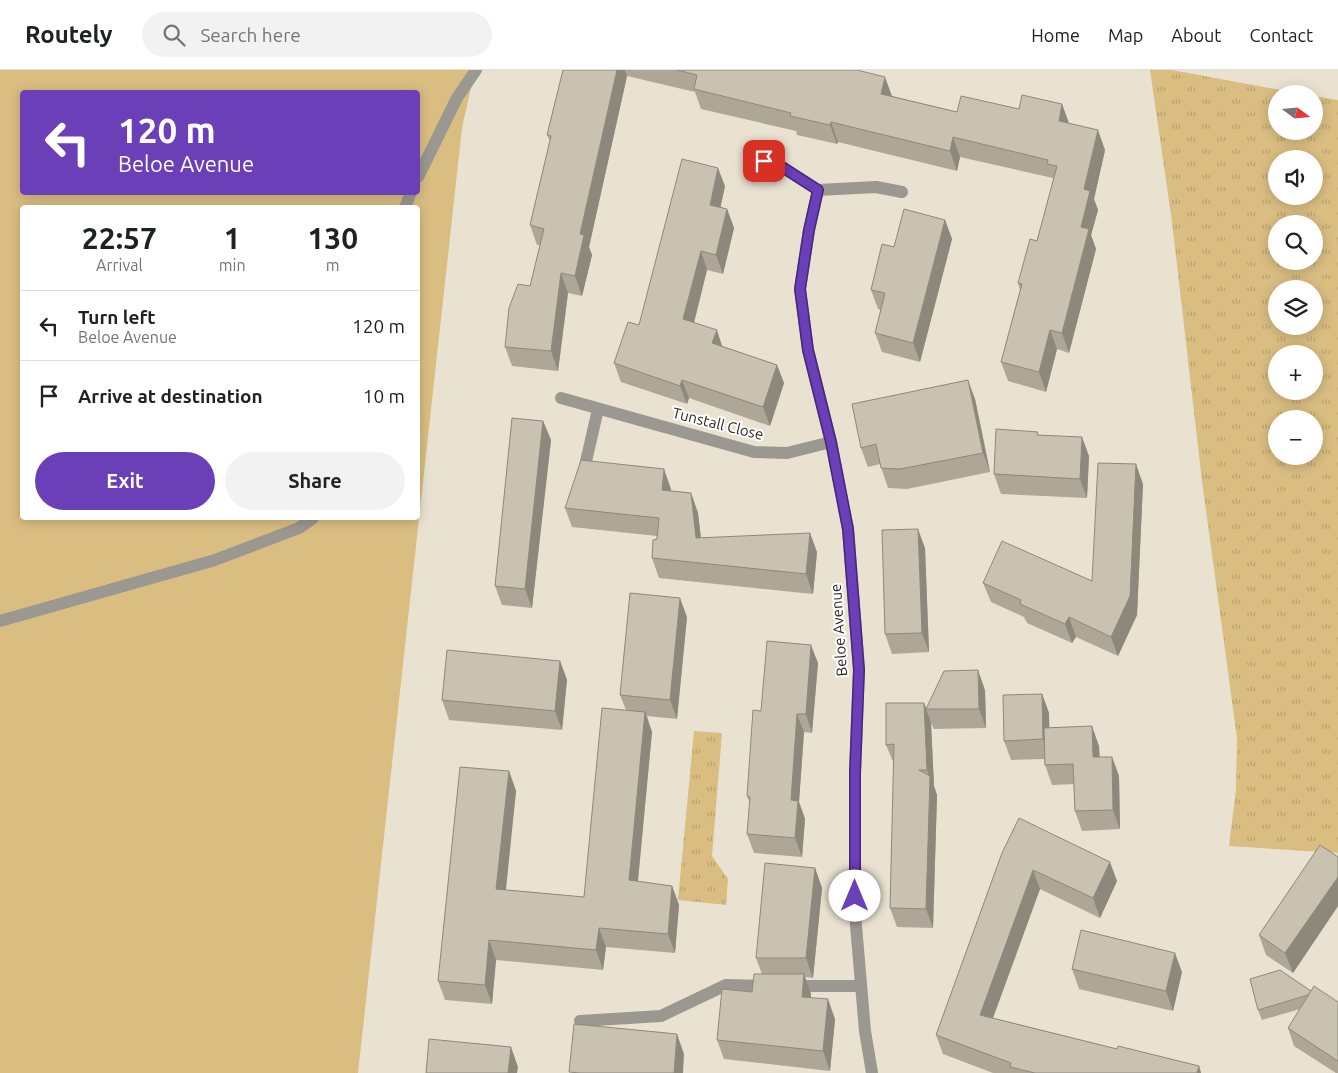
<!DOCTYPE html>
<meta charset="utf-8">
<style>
body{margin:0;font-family:Ubuntu,sans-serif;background:#f2f2f2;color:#202124;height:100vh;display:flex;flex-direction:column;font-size:19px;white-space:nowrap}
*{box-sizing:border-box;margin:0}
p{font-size:16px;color:#757577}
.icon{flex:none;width:28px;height:28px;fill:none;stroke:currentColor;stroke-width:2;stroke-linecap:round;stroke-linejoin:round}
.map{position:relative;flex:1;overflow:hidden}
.side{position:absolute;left:20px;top:135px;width:400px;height:315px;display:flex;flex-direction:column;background:#fff;border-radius:5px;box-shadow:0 2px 12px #0003}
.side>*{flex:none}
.banner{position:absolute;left:20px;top:20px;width:400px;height:105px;border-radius:5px;box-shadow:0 2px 12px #0003;background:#6a3fb8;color:#fff;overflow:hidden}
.needle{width:32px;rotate:106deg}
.buttons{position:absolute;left:1268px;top:15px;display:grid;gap:10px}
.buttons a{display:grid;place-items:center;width:55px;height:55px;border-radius:50%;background:#fff;box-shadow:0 2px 12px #0003;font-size:25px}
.pin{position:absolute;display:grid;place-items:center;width:42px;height:42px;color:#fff;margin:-21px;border-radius:10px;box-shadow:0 2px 8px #0006}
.me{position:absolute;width:55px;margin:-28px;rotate:0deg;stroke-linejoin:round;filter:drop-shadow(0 0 4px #0008)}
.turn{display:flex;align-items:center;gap:18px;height:105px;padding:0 15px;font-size:22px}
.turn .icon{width:65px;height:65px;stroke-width:2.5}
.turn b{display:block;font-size:35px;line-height:42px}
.eta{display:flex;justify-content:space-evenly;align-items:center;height:85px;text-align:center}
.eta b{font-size:30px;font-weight:700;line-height:35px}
.button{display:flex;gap:10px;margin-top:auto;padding:10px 15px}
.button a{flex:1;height:58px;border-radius:30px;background:#6a3fb8;color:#fff;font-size:20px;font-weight:700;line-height:58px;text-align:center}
.button a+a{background:#f2f2f2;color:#202124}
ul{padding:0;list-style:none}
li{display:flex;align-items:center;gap:15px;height:70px;padding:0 15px;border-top:1px solid #e0e0e0}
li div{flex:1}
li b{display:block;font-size:19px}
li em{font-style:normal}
header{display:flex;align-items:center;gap:30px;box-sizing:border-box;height:70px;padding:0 25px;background:#fff;border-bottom:1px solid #e0e0e0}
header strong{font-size:24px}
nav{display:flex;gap:28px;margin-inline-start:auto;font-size:18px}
.search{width:350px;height:45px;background:#f2f2f2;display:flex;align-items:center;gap:12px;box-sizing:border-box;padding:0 18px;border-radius:28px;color:#757577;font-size:19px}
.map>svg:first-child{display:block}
</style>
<header>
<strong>Routely</strong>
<div class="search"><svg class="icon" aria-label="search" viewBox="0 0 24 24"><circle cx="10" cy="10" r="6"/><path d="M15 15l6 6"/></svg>Search here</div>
<nav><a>Home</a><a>Map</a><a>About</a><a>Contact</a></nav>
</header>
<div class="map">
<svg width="1338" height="1003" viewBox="0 0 1338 1003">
<defs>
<pattern id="park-tufts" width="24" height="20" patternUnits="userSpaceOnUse" patternTransform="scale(1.25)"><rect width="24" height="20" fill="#dabd81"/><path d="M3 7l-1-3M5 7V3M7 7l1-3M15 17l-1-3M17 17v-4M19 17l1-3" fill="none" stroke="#bba26f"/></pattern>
</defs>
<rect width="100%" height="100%" fill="#eae2d1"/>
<path fill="#dabd81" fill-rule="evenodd" d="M0,0H475L462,58L358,1003H0ZM22,22H418V122H22ZM22,138H418V448H22Z"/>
<g fill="url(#park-tufts)" fill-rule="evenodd">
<path d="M1150,0H1172L1302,24H1276V61H1314V26L1338,30V783L1229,776L1236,719L1237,668L1202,411L1172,152ZM1276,89H1314V126H1276ZM1276,154H1314V191H1276ZM1276,219H1314V256H1276ZM1276,284H1314V321H1276ZM1276,349H1314V386H1276Z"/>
<polygon points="694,661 722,663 712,786 728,809 726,835 678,830"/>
</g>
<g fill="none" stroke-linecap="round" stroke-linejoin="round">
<g stroke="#9b9891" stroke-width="12">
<polyline points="750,86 779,95 818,120 876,117 902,122"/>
<polyline points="418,107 457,28 476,0"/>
<polyline points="818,120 809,160 800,219 808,280 831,372 848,459 859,599 855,703 855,844 865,961 872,1003"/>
<polyline points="405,138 411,122"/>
<polyline points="561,328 754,382 787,383 831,372"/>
<polyline points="585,396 598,339"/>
<polyline points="0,551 215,490 299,458 313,448"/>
<polyline points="793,916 861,916"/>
<polyline points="580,951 661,946 726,915 768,916"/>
</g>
</g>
<g fill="#aea798">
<polygon points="563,0 857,0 892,26 957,42 1069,54 1105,80 1094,129 1098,140 1091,165 1096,179 1069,283 1057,279 1046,322 1008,311 1001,292 1020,220 1018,213 1037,171 1053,111 1053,108 960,87 957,101 838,72 837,74 797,65 796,61 701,39 695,22 627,6 589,177 592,185 582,226 568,223 558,301 512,296 505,277 530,216 540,175 537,175 530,155 550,71 547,65"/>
<polygon points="725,116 720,137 727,139 734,158 723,204 707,200 694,253 722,276 777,295 784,313 770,356 689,328 687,334 621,312 614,293 639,255"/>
<polygon points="945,150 952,169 920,292 882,282 875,263 881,240 878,239 871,220 894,177"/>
<polygon points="975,329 990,402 907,419 888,418 880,394 868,397 861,378"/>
<polygon points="543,351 551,370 532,538 502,535 495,516"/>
<polygon points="1039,365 1089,386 1087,428 1001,424 994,404"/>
<polygon points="1143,414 1137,545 1118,586 1076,567 1072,573 1027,553 1024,547 991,532 983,513 1092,511"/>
<polygon points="671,419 671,421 691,423 698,443 701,468 817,482 813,524 659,508 652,488 657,466 572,457 565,438"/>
<polygon points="925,478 929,582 892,584 885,564"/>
<polygon points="687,547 677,649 647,646 652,662 638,811 672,816 679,835 675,883 606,877 603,900 496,890 492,934 445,930 438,911 509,701 516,721 505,820 584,827 626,640 620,625"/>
<polygon points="560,591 567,610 562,660 449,650 442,630"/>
<polygon points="818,593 812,663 804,662 799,732 805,749 802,787 754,783 747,764 750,734 747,726 761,641"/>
<polygon points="985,620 986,658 934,659 931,653 934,716 937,725 933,858 897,857 890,838 894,694 886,675 924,633 927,639"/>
<polygon points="1042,624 1049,643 1049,658 1099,676 1100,687 1112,687 1119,706 1120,759 1082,761 1075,741 1074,714 1052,715 1045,695 1044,689 1011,690 1004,671"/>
<polygon points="1002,783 1117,811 1100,848 1040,819 993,948 1117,979 1199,996 1201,1003 993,1003 943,984 936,965"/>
<polygon points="1338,787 1338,836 1293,903 1266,885 1259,865"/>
<polygon points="815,798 822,818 813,908 805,907 811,924 811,928 835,949 830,1001 724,989 717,970 752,922 762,904 756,888"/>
<polygon points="1072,899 1182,902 1173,941 1079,919"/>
<polygon points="1311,921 1338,932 1338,1003 1336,1003 1294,976 1288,958 1300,939 1262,950 1258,940"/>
</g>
<g fill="#8d887c">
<polygon points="617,0 625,0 627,6 589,177 592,185 582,226 575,206 580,164"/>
<polygon points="885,7 892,26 881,24"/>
<polygon points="1062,34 1069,53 1059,51"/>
<polygon points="831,52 838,72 837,74 830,55"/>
<polygon points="1098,60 1105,80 1094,129 1098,140 1091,165 1096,179 1069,283 1062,263 1081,157 1084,119"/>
<polygon points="953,67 960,87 957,101 950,81"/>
<polygon points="718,98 725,116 717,154 710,135"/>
<polygon points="727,139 734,158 723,204 716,185"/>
<polygon points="945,150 952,169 920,292 913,273"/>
<polygon points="701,181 707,200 690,268 683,249"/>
<polygon points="561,203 568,223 558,301 551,281"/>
<polygon points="717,260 723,279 712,273"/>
<polygon points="1050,260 1057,279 1046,322 1039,302"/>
<polygon points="777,295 784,313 770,356 763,337"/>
<polygon points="682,310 689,328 687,334 680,316"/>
<polygon points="968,310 975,329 990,402 983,383"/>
<polygon points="543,351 551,370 532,538 525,519"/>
<polygon points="1082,367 1089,386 1087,428 1080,409"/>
<polygon points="1136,394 1143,414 1137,545 1118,586 1111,567"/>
<polygon points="664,399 671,419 669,440 662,420"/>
<polygon points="691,423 698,443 703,487 696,468"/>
<polygon points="918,459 925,478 929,582 922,563"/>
<polygon points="810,463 817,482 813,524 806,504"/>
<polygon points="680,528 687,547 677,649 670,630"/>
<polygon points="1069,547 1076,567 1072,573 1065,554"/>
<polygon points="811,575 818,593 812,663 806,644"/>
<polygon points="560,591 567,610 562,660 555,641"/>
<polygon points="978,600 985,620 986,658 979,639"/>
<polygon points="1042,624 1049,643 1050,689 1043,669"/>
<polygon points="924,633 931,653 934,716 937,725 933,858 926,839 930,709 927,700"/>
<polygon points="645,642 652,662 636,830 629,810"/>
<polygon points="797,644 804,662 799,732 805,749 802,787 795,768 791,730"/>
<polygon points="1092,656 1099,676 1100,707 1093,687"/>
<polygon points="1112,687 1119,706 1120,759 1113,740"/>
<polygon points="509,701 516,721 504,839 496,819"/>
<polygon points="1110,792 1117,811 1100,848 1093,828"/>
<polygon points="815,798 822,818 813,908 806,888"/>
<polygon points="1033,800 1040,819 987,964 980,945"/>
<polygon points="1338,807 1338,836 1293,903 1285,883"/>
<polygon points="672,816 679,835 675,883 668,864"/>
<polygon points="599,858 606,877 603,900 596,880"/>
<polygon points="489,870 496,890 492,934 485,915"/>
<polygon points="1175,883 1182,902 1173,941 1166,921"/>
<polygon points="804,904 811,924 809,946 802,927"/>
<polygon points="828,929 835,949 830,1001 823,981"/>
<polygon points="677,964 684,984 683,1003 674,1003"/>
<polygon points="511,977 518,997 517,1003 508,1003"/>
<polygon points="1199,996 1201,1003 1197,1003"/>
</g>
<g fill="#cac2b1" stroke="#8d887c">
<polygon points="563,0 617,0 580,164 584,165 575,206 561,203 551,281 505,277 509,238 518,214 530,216 544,159 530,155 551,66 547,65"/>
<polygon points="677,0 857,0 885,7 881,24 957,42 961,26 1019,39 1022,25 1062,34 1059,51 1098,60 1084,119 1090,121 1081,157 1089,159 1062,263 1050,260 1039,302 1001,292 1022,214 1018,213 1030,169 1037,171 1057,96 1047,94 1048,90 953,67 950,81 831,52 830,55 790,46 791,43 694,19 697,5"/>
<polygon points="682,89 718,98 710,135 727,139 716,185 701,181 683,249 717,260 712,273 777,295 763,337 682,310 680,316 614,293 628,252 639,255"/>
<polygon points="904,139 945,150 913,273 875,263 885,223 871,220 882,174 894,177"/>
<polygon points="968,310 983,383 900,399 881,398 876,374 861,378 852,334"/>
<polygon points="512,348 543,351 525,519 495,516"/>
<polygon points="996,359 1038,362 1037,365 1082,367 1080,409 994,404"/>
<polygon points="581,390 664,399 662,420 691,423 696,468 810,463 806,504 652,488 653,470 657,469 659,448 565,438"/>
<polygon points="1098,393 1136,394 1130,526 1111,567 1069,547 1065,554 1020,534 1021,530 983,513 1002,471 1092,511"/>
<polygon points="918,459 922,563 885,564 882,460"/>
<polygon points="630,523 680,528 670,630 620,625"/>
<polygon points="767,571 811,575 806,644 797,644 791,730 798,731 795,768 747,764 750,727 747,726 753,640 761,641"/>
<polygon points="447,580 560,591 555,641 442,630"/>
<polygon points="978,600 979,639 926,639 944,601"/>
<polygon points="1042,624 1043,669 1004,671 1003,625"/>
<polygon points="886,633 924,633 927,700 919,700 930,706 926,839 890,838 894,674 886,675"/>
<polygon points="602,638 645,642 629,810 672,816 668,864 599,858 596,880 489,870 485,915 438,911 460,697 509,701 496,819 584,827"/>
<polygon points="1092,656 1093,687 1112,687 1113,740 1075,741 1073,694 1045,695 1044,658"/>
<polygon points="1019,748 1110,792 1093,828 1033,800 980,945 1117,979 1118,976 1199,996 1197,1003 1035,1003 1010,997 1011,993 936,965 1002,783"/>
<polygon points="1320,775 1338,787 1338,807 1285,883 1259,865"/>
<polygon points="765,793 815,798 806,888 756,888"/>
<polygon points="1081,860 1175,883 1166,921 1072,899"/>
<polygon points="1280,900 1311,921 1308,925 1258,940 1250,909"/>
<polygon points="754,904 804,904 802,927 828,929 823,981 717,970 722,919 752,922"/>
<polygon points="1314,916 1338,932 1338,991 1288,958"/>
<polygon points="574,954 677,964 674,1003 580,1003 569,1002"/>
<polygon points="429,969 511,977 508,1003 426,1003"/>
</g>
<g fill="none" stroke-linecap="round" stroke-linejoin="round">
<g stroke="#452978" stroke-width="12">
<polyline id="route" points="764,91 779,95 818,120 809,160 800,219 808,280 831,372 848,459 859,600 855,703 855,826"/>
</g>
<use href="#route" stroke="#6a3fb8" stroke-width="9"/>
</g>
<g text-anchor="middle" stroke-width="4" stroke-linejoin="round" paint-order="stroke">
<g font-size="15" fill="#2c2923" stroke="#fff">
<text transform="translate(718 354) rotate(14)" y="5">Tunstall Close</text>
<text transform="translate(839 560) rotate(-94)" y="5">Beloe Avenue</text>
</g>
</g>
</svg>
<div class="buttons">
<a><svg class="needle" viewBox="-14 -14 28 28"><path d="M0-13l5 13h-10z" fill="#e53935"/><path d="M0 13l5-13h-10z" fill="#757577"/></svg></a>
<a><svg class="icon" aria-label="sound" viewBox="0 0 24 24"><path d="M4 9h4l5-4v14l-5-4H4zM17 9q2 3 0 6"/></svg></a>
<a><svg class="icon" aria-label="search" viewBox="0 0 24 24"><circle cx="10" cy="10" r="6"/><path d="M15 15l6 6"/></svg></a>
<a><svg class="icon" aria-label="layers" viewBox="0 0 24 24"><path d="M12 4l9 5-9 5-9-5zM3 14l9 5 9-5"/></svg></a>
<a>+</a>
<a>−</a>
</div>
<div class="pin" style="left:764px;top:91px;background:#d93025"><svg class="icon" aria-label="arrive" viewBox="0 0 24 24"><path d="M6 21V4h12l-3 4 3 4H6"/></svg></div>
<svg class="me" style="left:855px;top:826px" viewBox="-20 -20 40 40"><circle r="19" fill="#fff"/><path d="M0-13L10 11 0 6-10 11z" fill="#6a3fb8"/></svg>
<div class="banner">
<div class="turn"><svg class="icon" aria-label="left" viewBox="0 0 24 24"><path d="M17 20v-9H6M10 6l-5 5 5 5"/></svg><div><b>120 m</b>Beloe Avenue</div></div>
</div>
<section class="side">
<div class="eta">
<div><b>22:57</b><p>Arrival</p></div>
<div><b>1</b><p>min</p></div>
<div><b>130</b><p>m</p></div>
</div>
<ul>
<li><svg class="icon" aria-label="left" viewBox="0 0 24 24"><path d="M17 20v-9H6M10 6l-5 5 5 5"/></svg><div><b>Turn left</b><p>Beloe Avenue</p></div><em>120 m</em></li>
<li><svg class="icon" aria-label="arrive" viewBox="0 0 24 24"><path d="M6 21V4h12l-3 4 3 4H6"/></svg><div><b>Arrive at destination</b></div><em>10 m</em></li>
</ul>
<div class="button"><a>Exit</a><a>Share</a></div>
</section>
</div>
